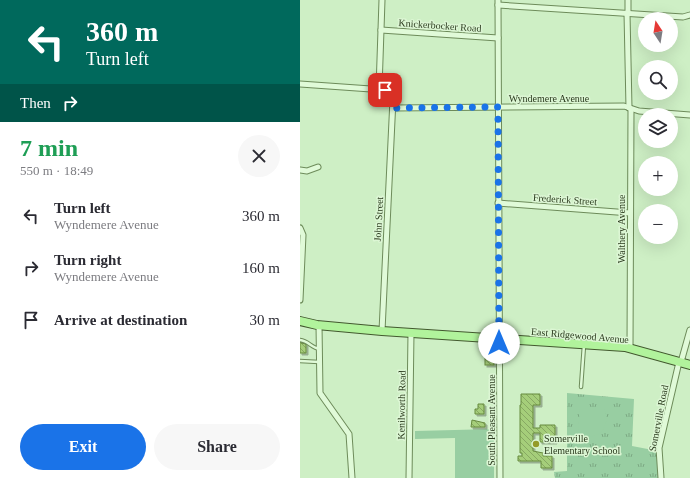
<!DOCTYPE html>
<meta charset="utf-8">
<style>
body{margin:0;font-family:"Times New Roman",serif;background:#f7f7f7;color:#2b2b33;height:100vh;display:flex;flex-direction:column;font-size:15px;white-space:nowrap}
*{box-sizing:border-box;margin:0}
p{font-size:13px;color:#7c7c81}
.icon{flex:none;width:22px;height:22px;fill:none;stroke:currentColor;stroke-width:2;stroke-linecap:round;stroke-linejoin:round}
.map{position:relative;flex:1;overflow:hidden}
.drawer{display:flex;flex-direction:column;background:#fff;width:300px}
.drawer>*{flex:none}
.banner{background:#00695c;color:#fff;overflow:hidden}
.needle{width:26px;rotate:348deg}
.buttons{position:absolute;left:338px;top:12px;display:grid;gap:8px}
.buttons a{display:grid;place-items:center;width:40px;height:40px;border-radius:50%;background:#fff;box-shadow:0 4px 16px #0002;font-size:20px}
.pin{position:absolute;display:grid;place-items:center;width:34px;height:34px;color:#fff;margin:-17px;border-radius:8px;box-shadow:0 2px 6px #0006}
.me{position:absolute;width:44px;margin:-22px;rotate:0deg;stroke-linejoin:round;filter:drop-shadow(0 0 3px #0008)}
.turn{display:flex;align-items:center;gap:14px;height:84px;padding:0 20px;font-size:18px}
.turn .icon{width:52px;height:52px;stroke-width:2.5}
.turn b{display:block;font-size:28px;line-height:34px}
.then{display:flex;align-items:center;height:38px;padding:0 20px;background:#0003;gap:8px;font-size:15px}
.round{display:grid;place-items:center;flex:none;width:42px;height:42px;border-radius:21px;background:#f7f7f7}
.head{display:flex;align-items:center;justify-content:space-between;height:68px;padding:0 20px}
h1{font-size:24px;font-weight:700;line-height:30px;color:#1e9e55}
.cta{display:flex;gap:8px;margin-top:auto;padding:8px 20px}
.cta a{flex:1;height:46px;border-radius:24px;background:#1a73e8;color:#fff;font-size:16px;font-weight:700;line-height:46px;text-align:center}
.cta a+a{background:#f7f7f7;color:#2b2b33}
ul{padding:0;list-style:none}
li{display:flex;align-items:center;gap:12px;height:52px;padding:0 20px}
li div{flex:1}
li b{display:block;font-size:15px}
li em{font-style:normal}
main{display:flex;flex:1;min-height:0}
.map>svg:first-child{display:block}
</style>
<main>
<section class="drawer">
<div class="banner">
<div class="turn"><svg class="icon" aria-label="left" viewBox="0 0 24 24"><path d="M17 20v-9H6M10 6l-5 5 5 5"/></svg><div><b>360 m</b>Turn left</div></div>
<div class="then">Then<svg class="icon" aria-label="right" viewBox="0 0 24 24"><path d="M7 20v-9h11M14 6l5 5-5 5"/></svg></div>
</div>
<div class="head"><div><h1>7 min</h1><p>550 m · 18:49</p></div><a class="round"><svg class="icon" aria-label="close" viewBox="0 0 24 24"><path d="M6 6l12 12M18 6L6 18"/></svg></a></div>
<ul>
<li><svg class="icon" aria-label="left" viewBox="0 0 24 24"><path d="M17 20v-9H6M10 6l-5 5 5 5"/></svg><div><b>Turn left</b><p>Wyndemere Avenue</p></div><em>360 m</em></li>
<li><svg class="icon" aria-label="right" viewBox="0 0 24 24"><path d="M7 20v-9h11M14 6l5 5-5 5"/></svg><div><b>Turn right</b><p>Wyndemere Avenue</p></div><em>160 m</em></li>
<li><svg class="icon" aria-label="arrive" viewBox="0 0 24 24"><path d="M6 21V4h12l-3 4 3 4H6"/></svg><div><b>Arrive at destination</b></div><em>30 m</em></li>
</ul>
<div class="cta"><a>Exit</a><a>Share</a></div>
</section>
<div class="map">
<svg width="390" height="478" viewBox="0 0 390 478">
<defs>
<pattern id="park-tufts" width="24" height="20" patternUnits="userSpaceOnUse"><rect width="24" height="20" fill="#98cea2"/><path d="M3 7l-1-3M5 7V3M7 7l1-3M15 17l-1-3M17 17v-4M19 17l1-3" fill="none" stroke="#7ca883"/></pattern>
<pattern id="building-back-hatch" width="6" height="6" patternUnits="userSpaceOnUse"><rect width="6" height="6" fill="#a5ce7a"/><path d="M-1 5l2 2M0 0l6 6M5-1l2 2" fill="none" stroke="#87a863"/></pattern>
<filter id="shadow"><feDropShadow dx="2" dy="2" stdDeviation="0" flood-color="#0004"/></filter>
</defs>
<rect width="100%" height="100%" fill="#ceefc5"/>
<polygon fill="url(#park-tufts)" points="267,393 334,399 332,446 358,451 358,478 255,478 254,472 267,471"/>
<g fill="#98cea2">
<path d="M280,409H304C309,417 306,428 299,434C292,437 283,439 278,433Z"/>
<polygon points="194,429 194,478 155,478 155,438 115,439 115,431"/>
</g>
<g fill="url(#building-back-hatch)" stroke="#678a3f" filter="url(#shadow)">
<polygon points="0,341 2,341 1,343 6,344 6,353 0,353"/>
<rect x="185" y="350" width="9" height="15"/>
<polygon points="221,394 240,394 240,405 233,405 233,428 240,428 240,425 255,425 255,442 240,442 240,433 233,433 233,451 243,453 243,456 252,456 252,468 241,468 241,461 218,461 218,456 222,456 222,453 220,453 220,405 221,405"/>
<polygon points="178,404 184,404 184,414 175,414 175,409 178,409"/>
<polygon points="172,420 185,423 185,427 171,427"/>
</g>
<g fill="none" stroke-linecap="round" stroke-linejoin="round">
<g stroke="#6d8b5a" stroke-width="4.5">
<g id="service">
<path d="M0,340C9,341 11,348 20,349"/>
<polyline points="0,361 19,362"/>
<polyline points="281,387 284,345"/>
</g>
</g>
<g stroke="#6d8b5a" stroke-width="7">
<g id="minor">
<polyline points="198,0 200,478"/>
<polyline points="328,0 328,13"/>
<polyline points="198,5 383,17 390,15"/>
<polyline points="327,13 329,108"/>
<polyline points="81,30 198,38"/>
<polyline points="0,84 85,90 91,95 93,99 82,331"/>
<polyline points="79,89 82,0"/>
<polyline points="93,108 324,106 339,111 390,115"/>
<polyline points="0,170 7,171 18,167"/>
<polyline points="198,203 330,213"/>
<polyline points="0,228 3,235 0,300"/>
<polyline points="19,325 20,393 49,434 52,478"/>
<polyline points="330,349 331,109"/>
<polyline points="381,362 390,330"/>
<polyline points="109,478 111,333"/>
<polyline points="361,478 359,448 379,362"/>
</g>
</g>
<g stroke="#42582e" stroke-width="10">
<polyline id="primary" points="0,321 17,325 82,331 325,347 390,365"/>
</g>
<use href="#service" stroke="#e0fad8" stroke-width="2.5"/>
<use href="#minor" stroke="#e0fad8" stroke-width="5"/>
<use href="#primary" stroke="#b1f39c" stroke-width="8"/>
</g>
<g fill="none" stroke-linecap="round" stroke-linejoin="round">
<path stroke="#1a73e8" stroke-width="7" stroke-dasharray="0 12.6" d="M85,90C92,94 95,99 93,108L198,107L199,343"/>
</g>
<circle fill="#949b29" stroke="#dcf6d4" stroke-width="1.5" cx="236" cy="444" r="4"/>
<g text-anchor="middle" stroke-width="3" stroke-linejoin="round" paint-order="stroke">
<g font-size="10" fill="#2b3a1e" stroke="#dcf6d4">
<text transform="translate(140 25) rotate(4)" y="4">Knickerbocker Road</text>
<text x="249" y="102">Wyndemere Avenue</text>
<text transform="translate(265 199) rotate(4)" y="4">Frederick Street</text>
<text transform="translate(78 219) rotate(-87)" y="4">John Street</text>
<text transform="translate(321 229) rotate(-90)" y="4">Walthery Avenue</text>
<text transform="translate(280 335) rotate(5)" y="4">East Ridgewood Avenue</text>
<text transform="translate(101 405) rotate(-89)" y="4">Kenilworth Road</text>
<text transform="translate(358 418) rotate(-79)" y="4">Somerville Road</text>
<text transform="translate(191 420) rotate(-90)" y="4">South Pleasant Avenue</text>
</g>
<g font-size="10" fill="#2b3a1e" stroke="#dcf6d4" text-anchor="start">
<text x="244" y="442">Somerville<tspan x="244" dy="12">Elementary School</tspan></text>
</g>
</g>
</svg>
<div class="buttons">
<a><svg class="needle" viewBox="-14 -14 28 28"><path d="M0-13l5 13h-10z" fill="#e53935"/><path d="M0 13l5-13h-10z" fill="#7c7c81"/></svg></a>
<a><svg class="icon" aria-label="search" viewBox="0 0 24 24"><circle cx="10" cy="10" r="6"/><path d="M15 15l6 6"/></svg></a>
<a><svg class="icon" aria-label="layers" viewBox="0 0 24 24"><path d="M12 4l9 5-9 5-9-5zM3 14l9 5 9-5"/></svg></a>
<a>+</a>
<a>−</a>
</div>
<div class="pin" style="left:85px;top:90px;background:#d93025"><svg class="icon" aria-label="arrive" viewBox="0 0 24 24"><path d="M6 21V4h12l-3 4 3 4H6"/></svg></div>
<svg class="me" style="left:199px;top:343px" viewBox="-20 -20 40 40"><circle r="19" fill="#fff"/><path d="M0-13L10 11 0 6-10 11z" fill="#1a73e8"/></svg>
</div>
</main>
